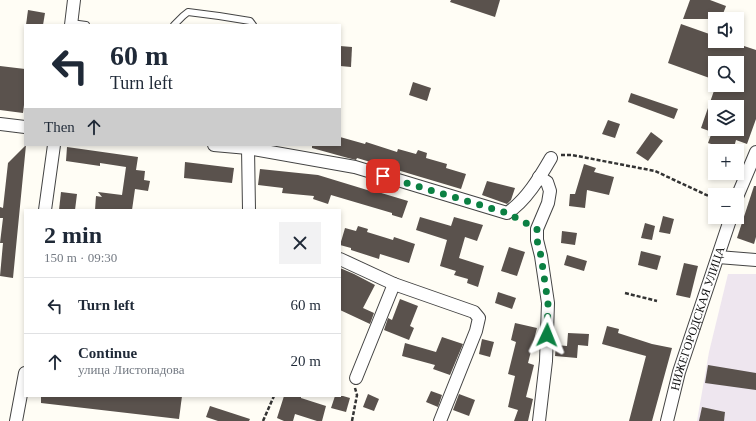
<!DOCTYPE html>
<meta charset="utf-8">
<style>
body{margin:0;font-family:Georgia,serif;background:#f2f2f3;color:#1f2937;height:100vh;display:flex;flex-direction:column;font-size:15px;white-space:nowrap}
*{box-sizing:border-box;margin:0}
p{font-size:13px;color:#747a83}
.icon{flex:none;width:22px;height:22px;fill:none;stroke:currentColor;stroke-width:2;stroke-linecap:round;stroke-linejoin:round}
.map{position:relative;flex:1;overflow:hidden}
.sheet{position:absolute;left:24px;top:209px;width:317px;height:188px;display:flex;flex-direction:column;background:#fff;border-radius:0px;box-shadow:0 2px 6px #0003}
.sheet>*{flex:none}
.top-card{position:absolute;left:24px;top:24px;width:317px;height:122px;border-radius:0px;box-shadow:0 2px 6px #0003;background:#fff;color:#1f2937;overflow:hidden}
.controls{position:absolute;left:708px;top:12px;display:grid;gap:8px}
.controls a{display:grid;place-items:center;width:36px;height:36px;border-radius:0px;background:#fff;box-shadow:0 2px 6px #0003;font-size:20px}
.pin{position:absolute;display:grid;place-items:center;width:34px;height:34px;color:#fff;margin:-17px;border-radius:8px;box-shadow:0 2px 6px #0006}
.me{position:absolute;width:44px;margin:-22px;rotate:2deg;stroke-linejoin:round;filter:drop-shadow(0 0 3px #0008)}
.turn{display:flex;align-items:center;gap:14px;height:84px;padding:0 20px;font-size:18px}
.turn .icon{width:52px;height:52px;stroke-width:2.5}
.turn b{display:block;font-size:28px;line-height:34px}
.then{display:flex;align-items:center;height:38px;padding:0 20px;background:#0003;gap:8px;font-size:15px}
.round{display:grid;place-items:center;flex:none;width:42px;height:42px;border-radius:0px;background:#f2f2f3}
.overview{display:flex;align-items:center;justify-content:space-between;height:68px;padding:0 20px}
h1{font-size:24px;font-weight:700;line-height:30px}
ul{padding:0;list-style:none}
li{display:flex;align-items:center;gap:12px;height:56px;padding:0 20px;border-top:1px solid #e0e1e3}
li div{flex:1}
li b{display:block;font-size:15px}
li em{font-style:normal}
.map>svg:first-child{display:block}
</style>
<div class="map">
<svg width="756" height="421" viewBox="0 0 756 421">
<rect width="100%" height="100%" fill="#fffdf5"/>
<polygon fill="#eee6ef" points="728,274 756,274 756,421 697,421 709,352"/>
<g fill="#5a524d" fill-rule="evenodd">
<polygon points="451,0 500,0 495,17 450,2"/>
<polygon points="690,0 710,0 726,6 721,19 683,19"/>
<polygon points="28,10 45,13 43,25 26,25"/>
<path d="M681,24L715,36V41H729L756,50V119L747,144L736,140L733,151L708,143L712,132L701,128L716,85H737V63H715V80L668,63ZM715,107H737V129H715Z"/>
<polygon points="340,46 352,47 351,67 340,66"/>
<polygon points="0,66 25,69 25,97 23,113 0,110"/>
<polygon points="413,82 431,88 427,101 409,95"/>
<polygon points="631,93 678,109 674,119 628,102"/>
<polygon points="608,120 620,124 615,138 602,134"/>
<polygon points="651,132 663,141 648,161 636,153"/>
<polygon points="340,137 365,144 366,142 397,152 398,149 416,154 418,150 427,153 426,158 447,164 446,168 466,174 461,189 357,158 356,160 348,158 312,148 312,145 340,145"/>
<polygon points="26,145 13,278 0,276 3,243 0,243 3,218 0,218 0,207 3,208 8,163"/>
<polygon points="67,147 138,157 136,170 145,171 144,180 150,181 148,191 135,189 132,210 95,210 96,196 102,197 98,192 122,195 126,167 100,163 100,166 66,161"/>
<polygon points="185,162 234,168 232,183 184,178"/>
<polygon points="584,164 596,168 594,172 614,177 609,195 587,190 585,208 569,206 570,194 575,194"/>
<polygon points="260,169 318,175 377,193 378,192 408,201 402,218 392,215 392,213 331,195 328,204 313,199 314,196 282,193 283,188 258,185"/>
<polygon points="487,181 515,188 511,200 507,204 482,195"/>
<polygon points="754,186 756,186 756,237 754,244 737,238"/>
<polygon points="61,192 77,194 75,210 59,210"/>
<polygon points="663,216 674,219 670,234 659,232"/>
<polygon points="420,217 451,226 454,217 483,225 477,241 465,237 459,258 484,266 478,287 467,283 468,279 454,275 456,271 440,266 447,240 416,230"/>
<polygon points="645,223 655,226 652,240 641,238"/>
<polygon points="358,226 368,229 367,232 393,240 394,237 415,244 409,263 380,254 379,259 351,250 351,248 340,245 345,228 356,231"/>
<polygon points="562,231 577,233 575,245 561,243"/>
<polygon points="509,247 525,252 517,276 501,271"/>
<polygon points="641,251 661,256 657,270 638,265"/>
<polygon points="567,255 587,261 584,271 564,265"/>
<polygon points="684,263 698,266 690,298 676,295"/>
<polygon points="340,268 354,274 375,285 363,308 374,313 370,324 340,310"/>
<polygon points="498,292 516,298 512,309 495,303"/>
<polygon points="400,299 418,306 410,326 414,328 409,340 384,330 388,318 392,320"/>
<polygon points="515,323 537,328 528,363 534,365 526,397 533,399 528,421 514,421 518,410 508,407 515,376 508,374 516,342 511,340"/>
<polygon points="607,326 619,329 618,333 652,344 672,348 652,421 629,421 646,356 602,344"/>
<polygon points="568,333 589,334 588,346 578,345 577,358 555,356 556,345 567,346"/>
<polygon points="442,337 463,344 450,375 433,369 435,365 402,356 405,343 436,352"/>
<polygon points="482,339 494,342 490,357 479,354"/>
<polygon points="708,365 756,373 756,390 705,383"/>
<polygon points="431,391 442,395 438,407 426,402"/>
<polygon points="368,394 379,399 374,411 363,407"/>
<polygon points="459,394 475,400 469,416 453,410"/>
<polygon points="41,396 182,396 179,419 41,403"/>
<polygon points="284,396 301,396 301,398 326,406 322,421 317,421 295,414 293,421 284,421 277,418"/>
<polygon points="335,396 343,396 350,398 346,412 331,408"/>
<polygon points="210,406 250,419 249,421 218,421 206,417"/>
<polygon points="702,407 725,412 724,421 699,421"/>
</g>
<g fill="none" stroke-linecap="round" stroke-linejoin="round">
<g stroke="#444" stroke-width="8">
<g id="service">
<polyline points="71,23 86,25"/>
<polyline points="174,25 183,16 188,12 219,16 250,21 253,25"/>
</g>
</g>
<g stroke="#444" stroke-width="14">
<g id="minor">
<polyline points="71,25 74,0"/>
<polyline points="0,124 25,127"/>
<path d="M214,145L248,148L355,167L507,213C526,201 540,177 551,158"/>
<polyline points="248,148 249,210"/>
<polyline points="737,197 756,152"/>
<polyline points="45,210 54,145"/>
<polyline points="718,257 756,260"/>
<polyline points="340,259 394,284 474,312 479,318 476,331 440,421"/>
<polyline points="356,378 394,284"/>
<polyline points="16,421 25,373"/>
<polyline points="539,421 546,361 548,303 541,256 537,240 537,229 548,203 550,191 547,182 539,177"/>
<path id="s1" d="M667,421L679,372L731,217"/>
</g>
</g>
<g stroke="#333" stroke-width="2.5" stroke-dasharray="4 2" stroke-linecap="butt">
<polyline points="561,155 572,155 655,171 715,199"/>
<polyline points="625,293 657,301"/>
<polyline points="263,421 274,396"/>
<polyline points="352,421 357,395 355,388"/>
</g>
<use href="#service" stroke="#fff" stroke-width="6"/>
<use href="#minor" stroke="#fff" stroke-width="12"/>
</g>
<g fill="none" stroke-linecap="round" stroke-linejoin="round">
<polyline stroke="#0b8043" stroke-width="7" stroke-dasharray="0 12.6" points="383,176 507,213 537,229 537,240 541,256 548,303 547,335"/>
</g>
<g text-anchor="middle" stroke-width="4" stroke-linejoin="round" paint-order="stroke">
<g font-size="12" fill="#111" stroke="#fff">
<text dy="4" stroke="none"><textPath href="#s1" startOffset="107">НИЖЕГОРОДСКАЯ УЛИЦА</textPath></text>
</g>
</g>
</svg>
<div class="controls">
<a><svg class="icon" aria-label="sound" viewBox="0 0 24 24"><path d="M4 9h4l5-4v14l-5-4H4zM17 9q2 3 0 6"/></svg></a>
<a><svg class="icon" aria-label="search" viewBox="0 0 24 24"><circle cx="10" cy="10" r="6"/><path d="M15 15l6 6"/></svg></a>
<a><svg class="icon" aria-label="layers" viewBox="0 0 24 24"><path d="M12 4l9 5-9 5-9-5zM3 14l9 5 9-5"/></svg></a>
<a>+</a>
<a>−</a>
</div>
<div class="pin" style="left:383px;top:176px;background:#d93025"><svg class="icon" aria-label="arrive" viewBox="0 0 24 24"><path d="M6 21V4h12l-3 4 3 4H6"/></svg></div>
<svg class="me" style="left:547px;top:335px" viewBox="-20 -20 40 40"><path d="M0-17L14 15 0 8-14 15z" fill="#0b8043" stroke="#fff" stroke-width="4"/></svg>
<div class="top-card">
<div class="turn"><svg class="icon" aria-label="left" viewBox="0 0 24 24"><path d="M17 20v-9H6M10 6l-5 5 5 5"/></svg><div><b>60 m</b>Turn left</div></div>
<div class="then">Then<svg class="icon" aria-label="ahead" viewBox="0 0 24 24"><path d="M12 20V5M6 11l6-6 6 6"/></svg></div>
</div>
<section class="sheet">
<div class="overview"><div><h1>2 min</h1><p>150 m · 09:30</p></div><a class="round"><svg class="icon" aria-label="close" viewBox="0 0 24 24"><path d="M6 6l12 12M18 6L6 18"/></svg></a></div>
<ul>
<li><svg class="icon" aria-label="left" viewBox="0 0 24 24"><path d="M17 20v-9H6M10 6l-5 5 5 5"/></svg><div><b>Turn left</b></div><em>60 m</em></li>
<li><svg class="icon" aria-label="ahead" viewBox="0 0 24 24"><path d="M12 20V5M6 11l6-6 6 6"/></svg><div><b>Continue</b><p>улица Листопадова</p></div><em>20 m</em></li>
</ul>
</section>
</div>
